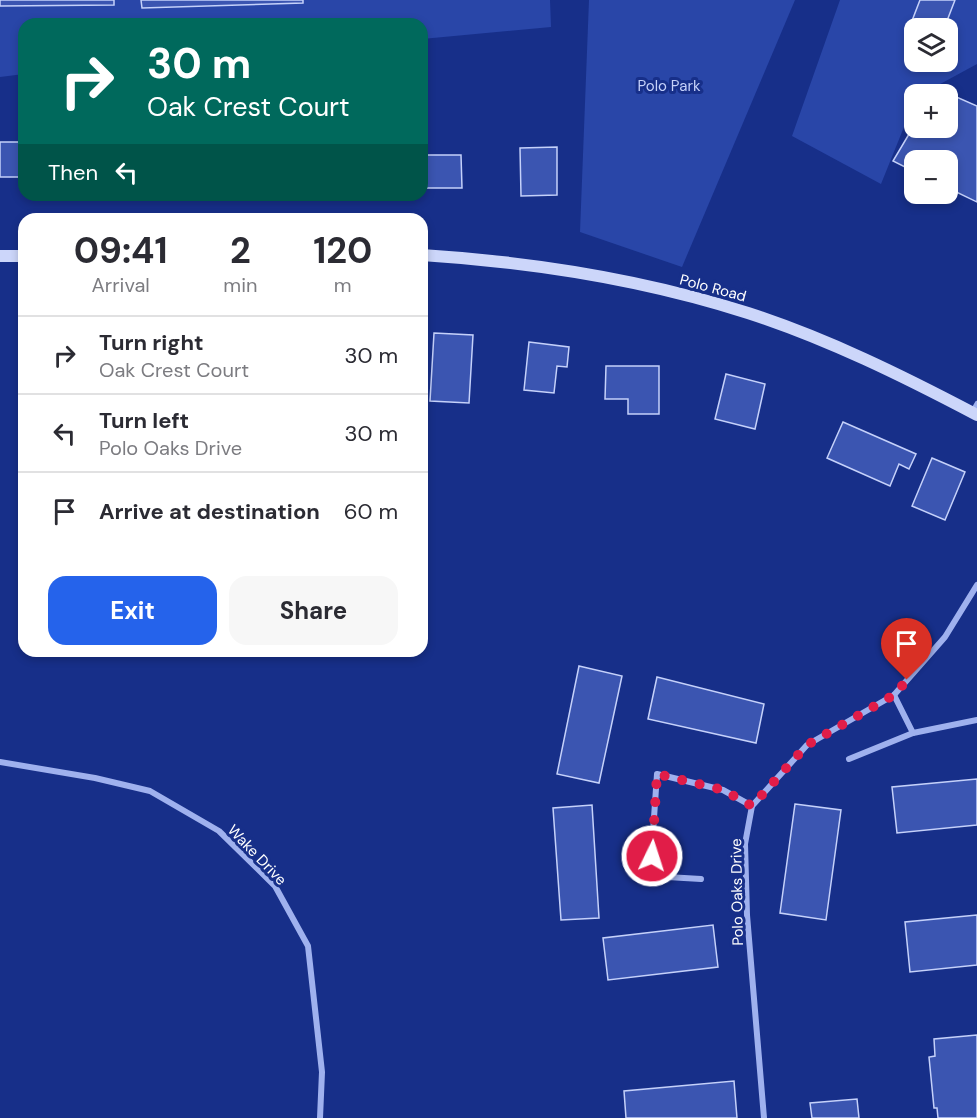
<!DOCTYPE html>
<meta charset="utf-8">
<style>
body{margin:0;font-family:"DM Sans",sans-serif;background:#f7f7f7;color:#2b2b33;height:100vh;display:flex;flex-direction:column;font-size:22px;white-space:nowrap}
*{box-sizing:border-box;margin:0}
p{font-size:20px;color:#7c7c81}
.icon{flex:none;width:33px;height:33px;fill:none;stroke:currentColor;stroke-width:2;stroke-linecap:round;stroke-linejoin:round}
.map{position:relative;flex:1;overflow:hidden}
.details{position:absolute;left:18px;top:213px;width:410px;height:444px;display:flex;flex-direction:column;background:#fff;border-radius:18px;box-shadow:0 3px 9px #0003}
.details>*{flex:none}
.guide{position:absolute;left:18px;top:18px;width:410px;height:183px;border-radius:18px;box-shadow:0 3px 9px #0003;background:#00695c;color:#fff;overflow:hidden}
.buttons{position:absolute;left:904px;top:18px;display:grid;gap:12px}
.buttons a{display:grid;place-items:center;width:54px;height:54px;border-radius:12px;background:#fff;box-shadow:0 3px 9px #0003;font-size:30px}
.pin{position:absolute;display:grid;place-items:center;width:51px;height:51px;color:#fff;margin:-62px -26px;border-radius:50% 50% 50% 0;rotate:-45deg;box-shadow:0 0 6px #0007}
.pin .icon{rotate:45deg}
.me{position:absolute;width:66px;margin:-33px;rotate:4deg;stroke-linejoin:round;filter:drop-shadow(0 0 4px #0008)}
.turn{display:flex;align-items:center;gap:21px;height:126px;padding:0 30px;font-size:27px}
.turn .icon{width:78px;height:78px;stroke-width:2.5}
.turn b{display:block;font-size:42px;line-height:51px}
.then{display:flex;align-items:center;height:57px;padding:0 30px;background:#0003;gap:12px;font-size:22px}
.eta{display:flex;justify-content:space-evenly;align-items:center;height:102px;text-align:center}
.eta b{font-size:36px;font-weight:700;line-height:42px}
.button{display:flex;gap:12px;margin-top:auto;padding:12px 30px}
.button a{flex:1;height:69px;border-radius:18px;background:#2563eb;color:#fff;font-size:24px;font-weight:700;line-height:69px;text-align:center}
.button a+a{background:#f7f7f7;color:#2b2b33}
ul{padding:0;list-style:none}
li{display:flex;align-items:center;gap:18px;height:78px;padding:0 30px;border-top:2px solid #e1e1e2}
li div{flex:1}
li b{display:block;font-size:22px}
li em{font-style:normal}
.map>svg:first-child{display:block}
</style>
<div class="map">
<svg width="977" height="1118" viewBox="0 0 977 1118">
<rect width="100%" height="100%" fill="#172f89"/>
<g fill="#2946a8" fill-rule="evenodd">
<polygon points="0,0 550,0 551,27 422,39 422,24 24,24 24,74 0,77"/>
<polygon points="589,0 795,0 682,267 580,232"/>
<path d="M840,0H977V64L931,89L926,94H915V108L908,117L881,184L792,136ZM915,28H948V62H915Z"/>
</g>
<g fill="#3b55b1" stroke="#c5d1fa" stroke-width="1.5">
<polygon points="0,0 114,0 114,5 0,6"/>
<polygon points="141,0 303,0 303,3 142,8"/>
<polygon points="920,0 955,0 945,26 927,19 923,28 910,26"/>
<polygon points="936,88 977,106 977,202 948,188 948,160 915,160 915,172 893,161 915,124 915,128 948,128 948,94 932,94"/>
<rect x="0" y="142" width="24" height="35"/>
<polygon points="557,147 557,195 521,196 520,148"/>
<polygon points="426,155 461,155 462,188 422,188 422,166 426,166"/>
<polygon points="434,333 473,335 469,403 430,401"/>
<polygon points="529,342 569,347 567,367 557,366 554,393 524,390"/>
<polygon points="606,366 659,366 659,414 628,414 628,399 605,399"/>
<polygon points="726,374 765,384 755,429 715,419"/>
<polygon points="843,422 916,454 909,469 899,464 890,486 827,458"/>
<polygon points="932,458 965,472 945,520 912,506"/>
<polygon points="579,666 622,676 599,783 557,774"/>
<polygon points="657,677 764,704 756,743 648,719"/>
<polygon points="977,779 977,825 897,833 892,787"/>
<polygon points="795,804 841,810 826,920 780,913"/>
<polygon points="592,805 599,918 561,920 553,808"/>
<polygon points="977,915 977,965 910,972 905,922"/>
<polygon points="713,925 718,967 608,980 603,938"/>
<polygon points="977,1035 977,1118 938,1118 937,1108 934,1108 929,1057 935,1056 934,1039"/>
<polygon points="734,1081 737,1118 626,1118 624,1091"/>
<polygon points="857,1099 859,1118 812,1118 810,1103"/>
</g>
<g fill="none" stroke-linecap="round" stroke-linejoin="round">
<polyline stroke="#9fb1ee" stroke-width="4.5" points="972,412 977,403"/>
<g stroke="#9fb1ee" stroke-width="6">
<polyline points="913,733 977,720"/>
<polyline points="849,759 913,733 894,695"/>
<polyline points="0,762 95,778 150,791 219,831 275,886 308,946 322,1072 320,1118"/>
<polyline points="701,879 650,876 657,774 723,790 752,806"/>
<polyline points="764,1118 747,915 745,844 752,806 807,745 894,695 945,637 977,585"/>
</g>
<g stroke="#ccd6fa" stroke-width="12">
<path d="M422,255C532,262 642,279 748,313C828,339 903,376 977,415"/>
<polyline points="0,256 24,256"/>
</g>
</g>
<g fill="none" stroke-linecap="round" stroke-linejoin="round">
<polyline stroke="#e11d48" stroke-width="10" stroke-dasharray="0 18" points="652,856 657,774 723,790 752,806 807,745 894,695 907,680"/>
</g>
<g text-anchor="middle" stroke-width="6" stroke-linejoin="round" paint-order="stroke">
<g font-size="15" fill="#c5d1fa" stroke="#172f89">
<text x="669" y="91">Polo Park</text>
</g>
<g font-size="15" fill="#fff" stroke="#172f89">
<text transform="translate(713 288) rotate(15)" y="5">Polo Road</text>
<text transform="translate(257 855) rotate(46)" y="5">Wake Drive</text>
<text transform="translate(737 892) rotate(-91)" y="5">Polo Oaks Drive</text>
</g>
</g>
</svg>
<div class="buttons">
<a><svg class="icon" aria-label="layers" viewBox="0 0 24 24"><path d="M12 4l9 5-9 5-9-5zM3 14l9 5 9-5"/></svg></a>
<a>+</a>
<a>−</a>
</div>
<div class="pin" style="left:907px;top:680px;background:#d93025"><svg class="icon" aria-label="arrive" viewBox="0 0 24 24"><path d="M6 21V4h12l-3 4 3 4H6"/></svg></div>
<svg class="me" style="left:652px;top:856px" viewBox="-20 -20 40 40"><circle r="17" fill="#e11d48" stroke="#fff" stroke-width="3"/><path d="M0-11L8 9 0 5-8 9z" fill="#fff"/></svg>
<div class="guide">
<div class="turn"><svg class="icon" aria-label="right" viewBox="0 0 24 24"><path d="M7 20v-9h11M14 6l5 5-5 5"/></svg><div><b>30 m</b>Oak Crest Court</div></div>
<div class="then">Then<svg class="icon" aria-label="left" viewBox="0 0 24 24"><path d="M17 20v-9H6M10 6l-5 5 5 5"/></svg></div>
</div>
<section class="details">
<div class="eta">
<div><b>09:41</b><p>Arrival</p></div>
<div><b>2</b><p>min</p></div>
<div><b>120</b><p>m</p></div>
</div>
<ul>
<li><svg class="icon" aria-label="right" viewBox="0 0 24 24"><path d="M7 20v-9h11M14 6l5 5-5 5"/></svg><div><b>Turn right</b><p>Oak Crest Court</p></div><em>30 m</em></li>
<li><svg class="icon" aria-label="left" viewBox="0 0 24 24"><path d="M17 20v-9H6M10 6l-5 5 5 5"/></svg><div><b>Turn left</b><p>Polo Oaks Drive</p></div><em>30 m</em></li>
<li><svg class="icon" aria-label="arrive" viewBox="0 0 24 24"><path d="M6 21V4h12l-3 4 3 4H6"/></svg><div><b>Arrive at destination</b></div><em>60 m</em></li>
</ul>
<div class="button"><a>Exit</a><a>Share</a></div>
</section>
</div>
